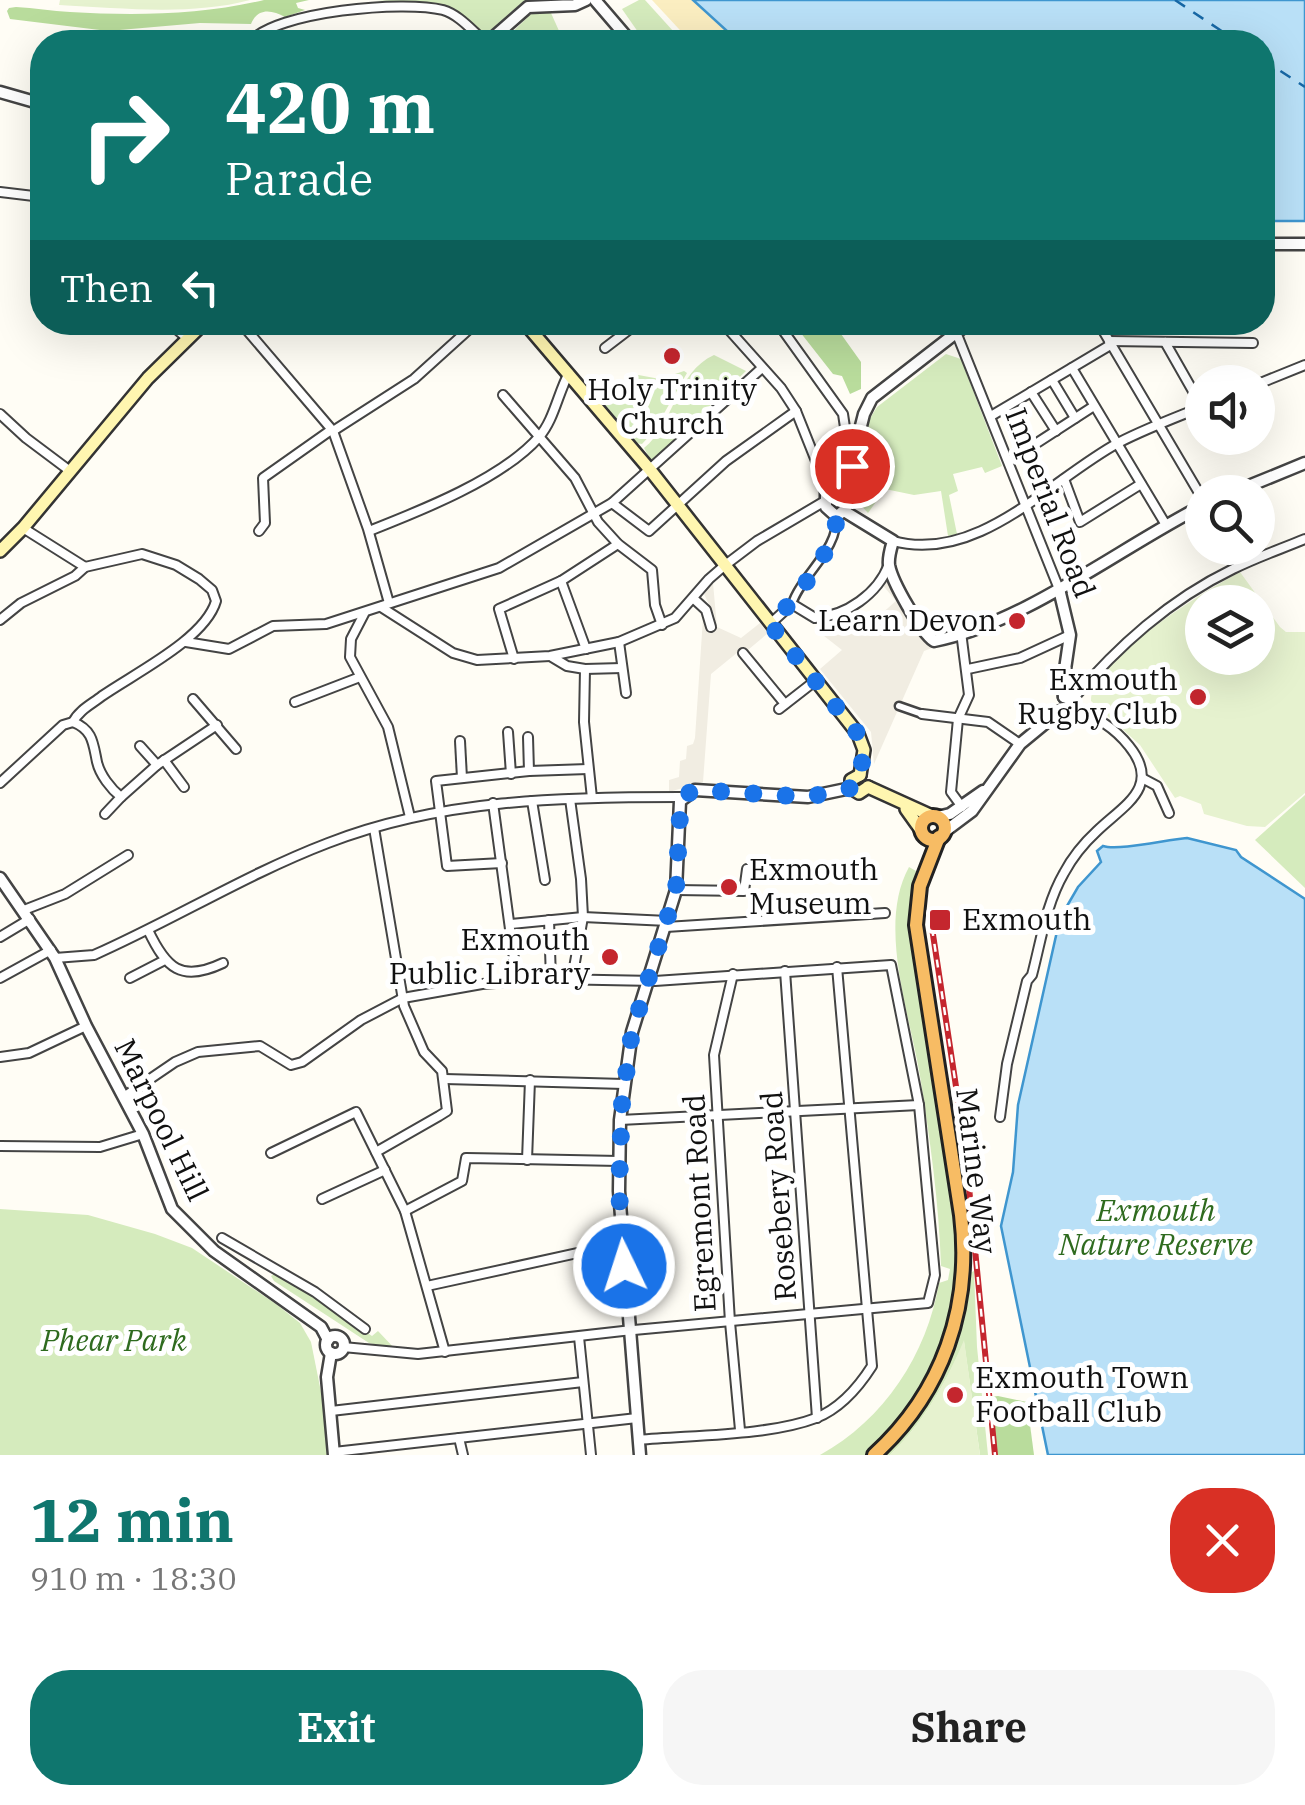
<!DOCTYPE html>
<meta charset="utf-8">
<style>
body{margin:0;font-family:"IBM Plex Serif",serif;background:#f6f6f6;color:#222;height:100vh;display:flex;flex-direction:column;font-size:38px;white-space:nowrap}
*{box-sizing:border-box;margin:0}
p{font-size:32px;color:#767676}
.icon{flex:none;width:55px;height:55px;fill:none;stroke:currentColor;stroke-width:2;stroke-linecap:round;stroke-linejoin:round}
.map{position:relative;height:1455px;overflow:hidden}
.details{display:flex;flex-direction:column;background:#fff;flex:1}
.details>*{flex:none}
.hud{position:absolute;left:30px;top:30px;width:1245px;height:305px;border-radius:40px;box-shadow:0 10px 40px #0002;background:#0f766e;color:#fff;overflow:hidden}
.fabs{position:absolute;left:1185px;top:365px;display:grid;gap:20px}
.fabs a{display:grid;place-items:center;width:90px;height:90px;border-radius:50%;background:#fff;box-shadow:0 10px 40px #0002;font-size:50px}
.pin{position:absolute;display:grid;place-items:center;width:85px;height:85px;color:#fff;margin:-42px;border:5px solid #fff;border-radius:50%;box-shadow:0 2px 10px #0007}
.me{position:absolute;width:110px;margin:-55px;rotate:356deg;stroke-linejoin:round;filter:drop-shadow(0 0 8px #0008)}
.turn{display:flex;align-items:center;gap:35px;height:210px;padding:0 30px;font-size:45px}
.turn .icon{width:130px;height:130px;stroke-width:2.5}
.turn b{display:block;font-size:70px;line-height:85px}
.then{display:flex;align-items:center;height:95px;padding:0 30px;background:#0003;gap:20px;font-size:38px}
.round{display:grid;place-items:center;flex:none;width:105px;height:105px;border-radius:40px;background:#f6f6f6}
.head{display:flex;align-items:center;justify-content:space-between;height:170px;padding:0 30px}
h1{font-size:60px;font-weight:800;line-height:75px;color:#0f766e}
.primary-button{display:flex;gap:20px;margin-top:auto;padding:20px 30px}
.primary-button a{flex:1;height:115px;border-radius:40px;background:#0f766e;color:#fff;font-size:40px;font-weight:800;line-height:115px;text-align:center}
.primary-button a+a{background:#f6f6f6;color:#222}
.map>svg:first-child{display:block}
</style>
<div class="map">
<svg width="1305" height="1455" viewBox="0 0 1305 1455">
<rect width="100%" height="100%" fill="#fffdf5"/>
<g fill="#d5ebbd">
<polygon points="376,0 532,0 519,5 486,34 443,5"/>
<polygon points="639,0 645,0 683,42 645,42 622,9"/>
<polygon points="532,13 551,13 564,42 502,42"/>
<polygon points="946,354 961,359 1002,466 985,473 982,467 953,474 958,491 949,495 957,534 948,536 941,491 914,495 885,489 868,513 855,499 869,420 877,407"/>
<path d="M714,355L746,371L655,459H650L644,448C674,424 676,372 714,355Z"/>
<polygon points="684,371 687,373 654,431 642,444 636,443 602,401 633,374 660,379"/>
<polygon points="1305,795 1305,888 1255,840"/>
<path d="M909,867L916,871L911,893V930L958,1217L960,1275L943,1350L908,1412L865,1455H820C884,1420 927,1354 939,1283L948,1280L950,1269L941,1266C939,1203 930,1139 920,1076C910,1015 877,925 909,867Z"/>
<polygon points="0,1209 88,1215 155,1234 192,1248 276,1304 300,1323 311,1342 324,1407 327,1455 0,1455"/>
<path d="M974,1271L977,1347L988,1455H980L964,1342C945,1384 924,1422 890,1455H877L931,1393L968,1274Z"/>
<polygon points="278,1272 372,1336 378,1331 395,1349 369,1343 274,1281 271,1276"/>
</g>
<g fill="#b9dc9c">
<path d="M264,0H309L296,3L298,8L305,10L285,17C272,10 258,7 251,24L200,23L108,31L10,19L7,11L9,8L16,7C34,8 52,11 70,12C134,16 202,15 264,0Z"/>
<polygon points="793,323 838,323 841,334 861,362 861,389 850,394 842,376 833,374"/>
<polygon points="998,1396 1027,1402 1034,1455 995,1455 990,1397"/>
</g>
<polygon fill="#fbeec1" points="652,0 775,0 821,42 691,42"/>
<g fill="#e6f2cf" fill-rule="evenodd">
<path d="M60,0H250C190,16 121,8 59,5Z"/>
<path d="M1240,572L1280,627L1286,632H1305V793L1265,827L1247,826L1204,814L1201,804L1180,796L1175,798L1140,745L1091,701C1091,660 1206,590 1240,572ZM1258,602V658H1202V602Z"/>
<path d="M964,1340L980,1455H890C924,1422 946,1383 964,1340Z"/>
</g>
<g fill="#f1ede2">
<polygon points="888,574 920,636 924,635 932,648 924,651 874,764 871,732 820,669 842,650 819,632 838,625 840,629 848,629 880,615 896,601 881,583"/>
<polygon points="713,583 717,627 741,638 760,623 768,633 742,655 738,652 711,674 703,782 669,792 669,780 679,777 680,761 686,759 687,746 693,744 695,738 703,618 715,627 715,617 704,594"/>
</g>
<g fill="#b9e0f7" stroke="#3f96cf" stroke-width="2.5">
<polygon points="693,0 1305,0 1305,221 1263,221 1262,42 739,42"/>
<path d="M1187,838L1236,850L1241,857L1305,899V1455H1048L1001,1226L1013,1172L1018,1105L1060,918L1078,887L1101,862L1097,851L1103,846C1118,851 1165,840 1187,838Z"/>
</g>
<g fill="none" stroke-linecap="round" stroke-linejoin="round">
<g stroke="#1768a6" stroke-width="2.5" stroke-dasharray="12 10" stroke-linecap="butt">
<polyline points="1175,0 1238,42"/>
<polyline points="1262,59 1305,87"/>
</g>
<g stroke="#444" stroke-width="11">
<g id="pedestrian">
<path d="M792,604C801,575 840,549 836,516"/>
<polyline points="899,706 922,714"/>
</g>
</g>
<g stroke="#444" stroke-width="12">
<g id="minor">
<path d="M250,42C276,11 405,0 443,10C460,15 473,32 486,42"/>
<polyline points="0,192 42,197"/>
<polyline points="168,322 188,339"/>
<polyline points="240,322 333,431 368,529 389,603"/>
<polyline points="722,322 781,388 796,411 826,486"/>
<polyline points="777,322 843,414 850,461"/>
<polyline points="1098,322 1202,498"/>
<polyline points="956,332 1059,589"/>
<polyline points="1109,341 1253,343"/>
<polyline points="1165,342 1202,407"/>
<polyline points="605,348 639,322"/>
<polyline points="1072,368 1166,525"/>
<polyline points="1052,380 1075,418"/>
<polyline points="1258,384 1305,365"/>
<polyline points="1031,392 1056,431"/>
<polyline points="503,395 575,478 598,522 618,544 652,570 655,605 662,625"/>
<polyline points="0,414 26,438 70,471"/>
<polyline points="991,416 1112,344"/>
<polyline points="333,431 414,379 477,322"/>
<polyline points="1009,461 1094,406"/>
<polyline points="1064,479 1080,522 1141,484"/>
<polyline points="612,503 649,531 726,461 796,411"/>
<polyline points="23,528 85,567"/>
<polyline points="259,531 265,523 263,478 331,430"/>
<path d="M369,531C420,511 502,479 539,437C554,420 558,393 569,373"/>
<path d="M893,541C978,564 1050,480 1118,443C1145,429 1174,418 1202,407"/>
<polyline points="561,581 586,649"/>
<polyline points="694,599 706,610 711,627"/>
<polyline points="381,607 453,653 477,660 550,656 619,642 675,618 709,579 724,566 757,541 825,501"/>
<polyline points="364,614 351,639 350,657 388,727 410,817"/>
<path d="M0,620L21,603L75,576L85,567L142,554L176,565L199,579L212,590L216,601C205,639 135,673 102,696C92,704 79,710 73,722L63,725L0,783"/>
<path d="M770,624L792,604L815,618C846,616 878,594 889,564"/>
<polyline points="961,632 969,695 958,719 951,792 962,807"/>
<polyline points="186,642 229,649 273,626 326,624 499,568 612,503 762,368"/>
<polyline points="619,642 626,693"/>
<polyline points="743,653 785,704"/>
<polyline points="552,657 567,666 585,669 584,722 592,798"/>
<polyline points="514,659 499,609 561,581 618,544"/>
<polyline points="585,669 622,668"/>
<polyline points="968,669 1020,658 1070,635"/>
<polyline points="193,699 236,749"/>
<path d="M1072,700C1118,646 1169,600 1233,569C1257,557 1281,549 1305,539"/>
<polyline points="295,702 360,677"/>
<polyline points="779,709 815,681"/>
<polyline points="922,714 988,722 1020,744"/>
<path d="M73,722C93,730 93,743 97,762C100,775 111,789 121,797L105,814"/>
<polyline points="508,732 511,774"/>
<polyline points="528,737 529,771"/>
<polyline points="460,741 462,778"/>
<polyline points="140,746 157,765"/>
<polyline points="164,760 184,787"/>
<polyline points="1142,778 1157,786 1169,813"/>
<polyline points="121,797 157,765 217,725"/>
<polyline points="570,799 581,879 583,917 572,979"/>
<polyline points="532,801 545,880"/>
<polyline points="493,803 517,981"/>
<polyline points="374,828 404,1006 424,1052 442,1071 447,1111 439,1116 376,1152"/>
<polyline points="502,863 447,866 436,781 529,771 588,769"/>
<polyline points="676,890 744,891 747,869"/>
<polyline points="24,910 65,894 128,855"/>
<polyline points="549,920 551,979"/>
<polyline points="511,924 583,917 668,921"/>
<polyline points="666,927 885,913"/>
<path d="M148,930C166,968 181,983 223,963"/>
<polyline points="0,937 30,919"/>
<path d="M55,958L94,955C173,920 247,874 328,843C441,799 561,797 681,797"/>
<polyline points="785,971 817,1418"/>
<polyline points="733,974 714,1055 730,1322 740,1430"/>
<polyline points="0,978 51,950"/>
<polyline points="130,978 163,961"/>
<polyline points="0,1057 29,1053 86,1026"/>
<polyline points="445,1079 624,1084"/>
<polyline points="125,1096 175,1062 198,1052 260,1046 291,1065 302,1062 361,1020 403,998 482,984 551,979 655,981 891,965 919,1105 935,1275 928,1303 623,1331 418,1354 343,1347"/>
<path d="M1000,1117L1007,1064L1027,981L1032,975C1041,941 1046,904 1064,873C1072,858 1084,843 1097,831C1124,805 1162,787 1129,746C1114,727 1096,716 1073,709"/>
<polyline points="620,1120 919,1105"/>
<polyline points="0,1146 100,1147 143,1134"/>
<polyline points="271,1153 356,1112 405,1211 445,1352"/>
<polyline points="527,1160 530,1080"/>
<polyline points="322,1199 385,1170"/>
<polyline points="405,1211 462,1181 466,1158 619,1161"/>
<polyline points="222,1238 315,1292 365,1329"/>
<polyline points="427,1286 623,1243"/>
<polyline points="579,1337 591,1455"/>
<polyline points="331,1411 583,1382"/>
<polyline points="459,1438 463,1455"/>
<path d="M639,1440C691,1435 769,1436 816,1418C841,1408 858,1388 872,1366L837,967"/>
<polyline points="334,1452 637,1418"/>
</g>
</g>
<g stroke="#444" stroke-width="15">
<g id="tertiary">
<polyline points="595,0 631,42"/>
<polyline points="488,42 528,7 575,5 586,0"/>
<polyline points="0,92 42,104"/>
<polyline points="1262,244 1305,244"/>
<path d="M840,481L846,485C851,498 849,510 836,516L826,507V486Z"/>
<polyline points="846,485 864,414 872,398 970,322"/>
<polyline points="1234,492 1305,463"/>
<path d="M844,511L893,541C891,548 888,557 889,565C892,582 920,631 934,641C1023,624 1121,547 1202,506"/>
<polyline points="1059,589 1070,635 1063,683 1064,697"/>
<polyline points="937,817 950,814 983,791"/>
<polyline points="944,832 972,811 1020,744 1060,711 1067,713 1073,709 1072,700 1064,697"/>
<polyline points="0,878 55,958 86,1026 143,1134 172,1209 214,1251 321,1327 328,1340"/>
<circle cx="335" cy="1345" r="9"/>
<polyline points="331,1353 327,1377 334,1455"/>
<polyline points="640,1455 619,1191 620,1120 632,1032 676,890 680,801 695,790 808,797 851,788"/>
</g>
</g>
<g stroke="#333" stroke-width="16">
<g id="secondary">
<polyline points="524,322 651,471 858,734 864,750 860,775"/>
<polyline points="0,551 23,528 148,378 205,322"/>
<polyline points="860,775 851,780 851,788 859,793 868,787"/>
<polyline points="868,787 932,816"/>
<polyline points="906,809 921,830"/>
</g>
</g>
<g stroke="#222" stroke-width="18">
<g id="trunk">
<circle cx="933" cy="828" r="12"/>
<path d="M874,1455C943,1392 972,1307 961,1215L916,925L920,886L939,837"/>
</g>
</g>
<use href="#pedestrian" stroke="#fff" stroke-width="6"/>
<use href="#minor" stroke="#fff" stroke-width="8"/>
<use href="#tertiary" stroke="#fff" stroke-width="10"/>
<use href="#secondary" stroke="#fff6b0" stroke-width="11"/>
<use href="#trunk" stroke="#f7bc64" stroke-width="12"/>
<g stroke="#c4262e" stroke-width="6">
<polyline id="rail" points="932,928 965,1146 995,1455"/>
</g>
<use href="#rail" stroke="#fff" stroke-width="2.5" stroke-dasharray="8" stroke-linecap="butt"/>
</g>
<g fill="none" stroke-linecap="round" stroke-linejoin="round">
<path stroke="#1a73e8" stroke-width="18" stroke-dasharray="0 32.4" d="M624,1266L619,1191L622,1104L632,1032L676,890L681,797L695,790L808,797L851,788V780L860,775L864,750L858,734L770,624C790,607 840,544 836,516L848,505L846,485L852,466"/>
</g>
<g fill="#c4262e" stroke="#fff" stroke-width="4">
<circle cx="672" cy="356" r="10"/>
<circle cx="1017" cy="621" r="10"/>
<circle cx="1198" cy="697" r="10"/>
<circle cx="729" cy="887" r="10"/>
<rect x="928" y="908" width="24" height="24" rx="5"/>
<circle cx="610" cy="957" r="10"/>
<circle cx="955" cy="1395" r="10"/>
</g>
<g text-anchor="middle" stroke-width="10" stroke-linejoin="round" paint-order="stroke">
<g font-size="30" fill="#111" stroke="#fff" text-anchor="end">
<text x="672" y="400" text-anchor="middle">Holy Trinity<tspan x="672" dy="34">Church</tspan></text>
<text x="997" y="631">Learn Devon</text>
<text x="1178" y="690">Exmouth<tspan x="1178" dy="34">Rugby Club</tspan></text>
<text x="749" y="880" text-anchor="start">Exmouth<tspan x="749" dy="34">Museum</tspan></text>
<text x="962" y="930" text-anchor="start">Exmouth</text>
<text x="590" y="950">Exmouth<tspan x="590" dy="34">Public Library</tspan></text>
<text x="975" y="1388" text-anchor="start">Exmouth Town<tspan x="975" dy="34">Football Club</tspan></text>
</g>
<g font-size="30" fill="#111" stroke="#fff">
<text transform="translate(1050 503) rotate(69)" y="10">Imperial Road</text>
<text transform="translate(161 1120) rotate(64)" y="10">Marpool Hill</text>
<text transform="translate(976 1171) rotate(83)" y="10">Marine Way</text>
<text transform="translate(779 1196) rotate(-94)" y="10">Rosebery Road</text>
<text transform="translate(700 1203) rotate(-93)" y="10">Egremont Road</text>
</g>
<g font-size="30" font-style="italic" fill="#2f6b1f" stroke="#fff">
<text x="1156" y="1221">Exmouth<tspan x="1156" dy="34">Nature Reserve</tspan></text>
<text x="114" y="1351">Phear Park</text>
</g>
</g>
</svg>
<div class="fabs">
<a><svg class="icon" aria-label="sound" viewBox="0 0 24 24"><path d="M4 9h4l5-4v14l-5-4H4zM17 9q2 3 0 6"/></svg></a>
<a><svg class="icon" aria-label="search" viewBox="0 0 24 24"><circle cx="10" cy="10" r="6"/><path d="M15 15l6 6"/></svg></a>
<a><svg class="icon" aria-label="layers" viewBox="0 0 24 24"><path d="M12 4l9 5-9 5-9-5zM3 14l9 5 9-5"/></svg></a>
</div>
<div class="pin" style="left:852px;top:466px;background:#d93025"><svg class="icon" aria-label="arrive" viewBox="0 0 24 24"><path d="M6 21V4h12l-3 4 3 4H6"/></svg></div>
<svg class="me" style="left:624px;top:1266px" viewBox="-20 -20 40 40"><circle r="17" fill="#1a73e8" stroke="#fff" stroke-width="3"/><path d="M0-11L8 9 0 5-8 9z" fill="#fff"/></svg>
<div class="hud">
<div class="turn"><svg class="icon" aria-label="right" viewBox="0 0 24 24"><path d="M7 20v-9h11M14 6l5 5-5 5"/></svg><div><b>420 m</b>Parade</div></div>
<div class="then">Then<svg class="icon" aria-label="left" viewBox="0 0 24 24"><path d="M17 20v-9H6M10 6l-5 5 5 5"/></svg></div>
</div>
</div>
<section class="details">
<div class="head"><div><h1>12 min</h1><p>910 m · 18:30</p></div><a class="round" style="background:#d93025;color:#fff"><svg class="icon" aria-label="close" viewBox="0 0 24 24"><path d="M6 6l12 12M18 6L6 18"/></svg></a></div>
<div class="primary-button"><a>Exit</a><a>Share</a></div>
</section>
